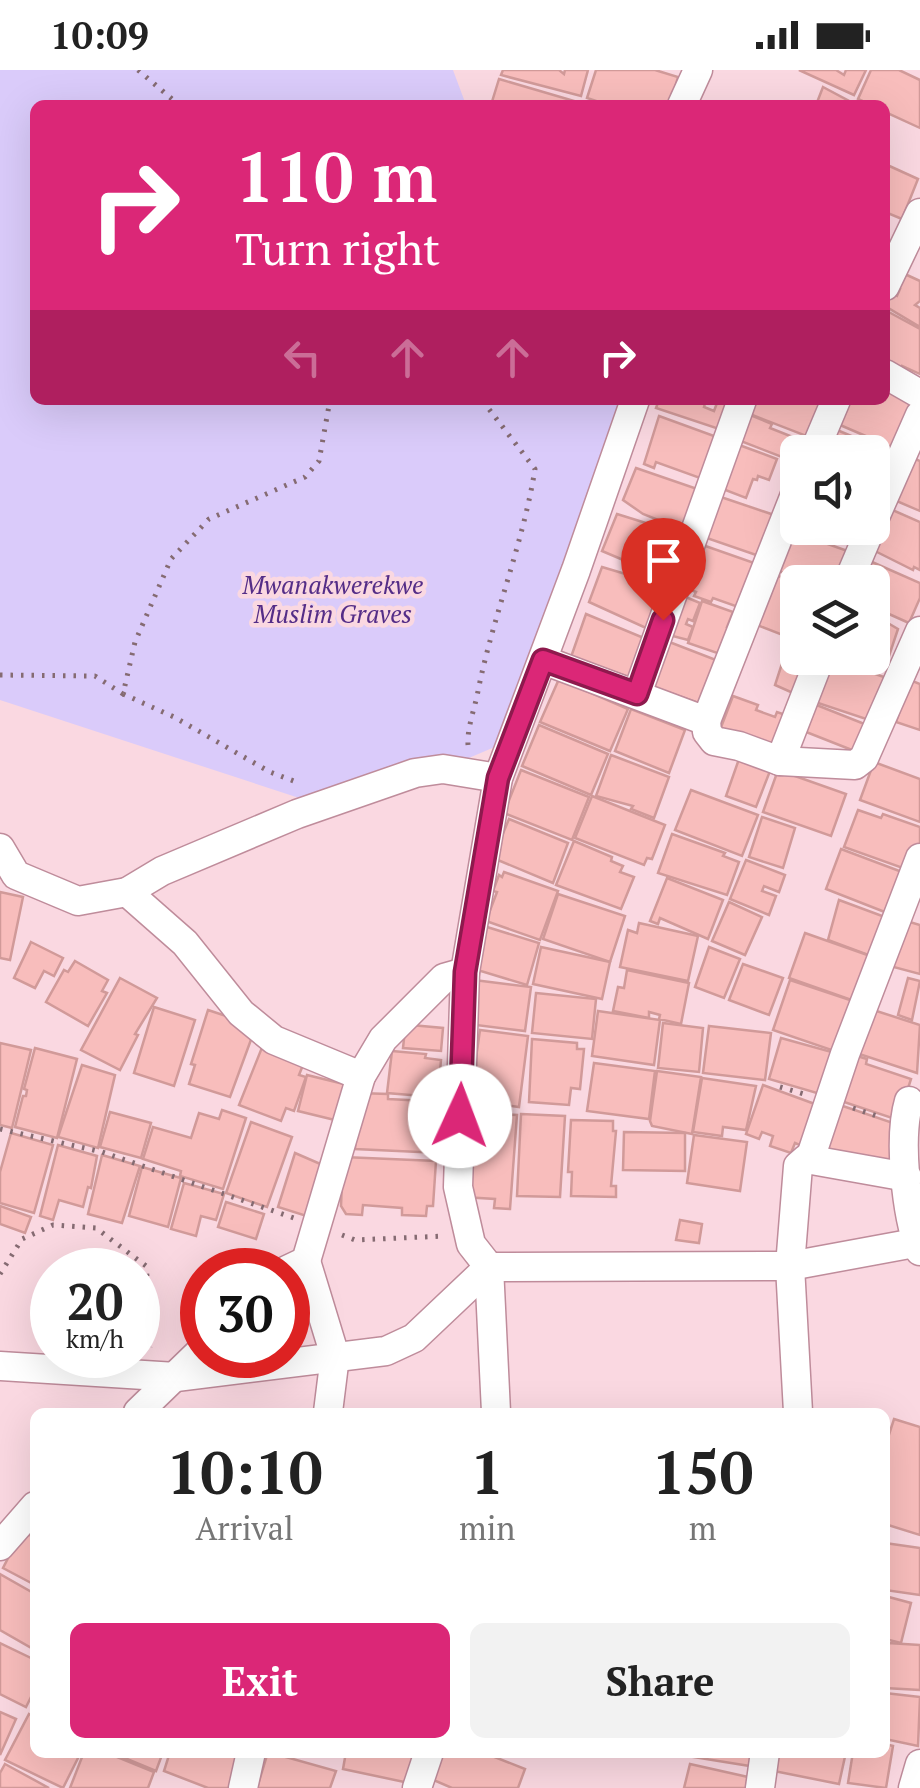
<!DOCTYPE html>
<style>
body{margin:0;font-family:"PT Serif",serif;background:#f2f2f2;color:#222;height:100vh;display:flex;flex-direction:column;font-size:38px;white-space:nowrap}
*{box-sizing:border-box;margin:0}
p{font-size:32px;color:#767676}
.icon{flex:none;width:55px;height:55px;fill:none;stroke:currentColor;stroke-width:2;stroke-linecap:round;stroke-linejoin:round}
.map{position:relative;flex:1;overflow:hidden}
.side{position:absolute;left:30px;top:1338px;width:860px;height:350px;display:flex;flex-direction:column;background:#fff;border-radius:15px;box-shadow:0 10px 40px #0002}
.side>*{flex:none}
.top-card{position:absolute;left:30px;top:30px;width:860px;height:305px;border-radius:15px;box-shadow:0 10px 40px #0002;background:#db2777;color:#fff;overflow:hidden}
.tools{position:absolute;left:780px;top:365px;display:grid;gap:20px}
.tools a{display:grid;place-items:center;width:110px;height:110px;border-radius:15px;background:#fff;box-shadow:0 10px 40px #0002;font-size:50px}
.speed{position:absolute;left:30px;top:1178px;display:flex;gap:20px;font-size:50px;font-weight:700;text-align:center}
.speed>*{display:grid;place-content:center;width:130px;height:130px;border-radius:50%;background:#fff;box-shadow:0 10px 40px #0002;line-height:1}
.speed small{font-size:25px;font-weight:400}
.speed .limit{border:15px solid #d22;background:#fff;color:#111}
.pin{position:absolute;display:grid;place-items:center;width:85px;height:85px;color:#fff;margin:-102px -42px;border-radius:50% 50% 50% 0;rotate:-45deg;box-shadow:0 0 10px #0007}
.pin .icon{rotate:45deg}
.me{position:absolute;width:110px;margin:-55px;rotate:2deg;stroke-linejoin:round;filter:drop-shadow(0 0 8px #0008)}
.turn{display:flex;align-items:center;gap:35px;height:210px;padding:0 40px;font-size:45px}
.turn .icon{width:130px;height:130px;stroke-width:2.5}
.turn b{display:block;font-size:70px;line-height:85px}
.lanes{display:flex;align-items:center;height:95px;padding:0 40px;background:#0003;justify-content:center;gap:50px;direction:ltr}
.lanes .off{opacity:.35}
.eta{display:flex;justify-content:space-evenly;align-items:center;height:170px;text-align:center}
.eta b{font-size:60px;font-weight:800;line-height:70px}
.cta{display:flex;gap:20px;margin-top:auto;padding:20px 40px}
.cta a{flex:1;height:115px;border-radius:15px;background:#db2777;color:#fff;font-size:40px;font-weight:800;line-height:115px;text-align:center}
.cta a+a{background:#f2f2f2;color:#222}
.status{display:flex;justify-content:space-between;align-items:center;height:70px;padding:0 50px;background:#fff;direction:ltr}
.status svg{height:28px;fill:currentColor}
.map>svg:first-child{display:block}
</style>
<div class="status"><b>10:09</b><svg viewBox="0 0 49 12"><path d="M0 12V9h3v3zM5 12V6h3v6zM10 12V3h3v9zM15 12V0h3v12zM26 1h20v11H26zM47 4h2v5h-2z"/></svg></div>
<div class="map">
<svg width="920" height="1718" viewBox="0 0 920 1718">
<rect width="100%" height="100%" fill="#fad8e1"/>
<polygon fill="#dacbfa" points="0,0 453,0 466,35 35,35 35,330 622,330 497,676 342,742 0,630"/>
<g fill="#f8bdbc" stroke="#d19a99" stroke-width="2.5">
<polygon points="503,0 559,0 564,4 565,0 588,0 581,26 501,5"/>
<polygon points="596,0 655,0 678,7 670,35 608,35 587,28"/>
<polygon points="799,0 836,0 844,5 846,0 866,0 854,25"/>
<polygon points="871,0 899,0 920,10 920,58 885,42 885,35 871,35 858,29"/>
<polygon points="499,9 581,33 580,35 491,35"/>
<polygon points="823,17 849,31 848,35 816,35"/>
<polygon points="885,94 918,109 902,149 885,142"/>
<polygon points="896,200 920,211 920,231 915,235 920,238 920,257 885,236 887,222 897,226 900,219 889,214"/>
<polygon points="885,240 920,259 920,304 902,296 900,301 885,294"/>
<polygon points="886,321 920,335 903,382 840,355 850,330 885,330"/>
<polygon points="659,330 706,330 704,337 714,341 717,333 708,330 739,330 728,362 656,338"/>
<polygon points="747,330 829,330 814,369 742,341"/>
<polygon points="743,342 772,354 770,358 803,371 808,376 805,382 798,382 795,392 733,368"/>
<polygon points="659,346 725,370 711,412 656,392 654,398 644,394"/>
<polygon points="837,360 899,386 872,419 872,400 877,394 872,392 872,382 827,382"/>
<polygon points="731,372 777,389 769,410 758,406 757,410 753,409 746,428 715,416"/>
<polygon points="909,386 920,391 920,441 892,429"/>
<polygon points="636,398 706,422 691,463 643,444 623,430"/>
<polygon points="712,424 783,448 759,486 698,465"/>
<polygon points="888,438 920,452 920,500 914,497 913,500 871,479"/>
<polygon points="617,444 691,467 673,511 602,481"/>
<polygon points="818,458 865,458 857,475"/>
<polygon points="794,462 856,484 844,512 808,512 779,501"/>
<polygon points="694,472 757,494 741,538 713,528 711,532 694,526 696,522 678,515"/>
<polygon points="863,488 920,513 920,528 909,553 880,540 878,544 872,541 872,512 852,512"/>
<polygon points="602,497 673,518 657,563 589,532"/>
<polygon points="775,505 798,513 798,571 757,555"/>
<polygon points="676,523 700,533 693,551 688,549 686,554 693,557 688,570 661,563"/>
<polygon points="702,531 733,542 727,557 732,558 723,585 688,573"/>
<polygon points="586,544 651,571 637,610 571,587"/>
<polygon points="881,549 898,559 886,595 865,588 872,588 872,551 880,553"/>
<polygon points="659,568 716,590 704,635 642,613"/>
<polygon points="787,578 798,582 798,588 815,588 802,627 775,615"/>
<polygon points="828,588 887,608 872,651 809,630"/>
<polygon points="559,609 628,639 610,681 540,652"/>
<polygon points="910,610 920,614 920,660 896,652"/>
<polygon points="733,626 758,635 756,640 775,647 777,642 792,647 777,687 718,665"/>
<polygon points="804,630 867,655 857,682 796,658"/>
<polygon points="631,639 685,660 669,703 615,681"/>
<polygon points="539,655 608,684 591,725 522,696"/>
<polygon points="611,685 669,707 654,748 631,739 633,736 596,726"/>
<polygon points="739,689 770,701 756,737 726,726"/>
<polygon points="874,692 920,709 920,752 860,730"/>
<polygon points="521,700 589,727 572,770 504,743"/>
<polygon points="778,700 846,724 831,766 763,742"/>
<polygon points="691,720 758,745 742,786 675,760"/>
<polygon points="592,726 665,755 652,789 647,788 644,795 575,768"/>
<polygon points="858,740 881,748 883,744 920,757 920,775 911,801 844,777"/>
<polygon points="762,747 795,758 783,798 749,787"/>
<polygon points="509,749 568,773 553,813 493,788"/>
<polygon points="672,764 725,783 723,786 739,792 727,825 658,803"/>
<polygon points="574,771 612,787 611,791 623,796 620,802 634,807 621,839 556,815"/>
<polygon points="841,779 910,805 895,846 826,819"/>
<polygon points="746,790 785,805 779,822 764,816 762,821 776,826 769,845 730,829"/>
<polygon points="504,802 558,821 540,870 486,851 497,822 493,821 499,805 502,807"/>
<polygon points="667,808 723,830 708,869 660,848 658,854 650,851"/>
<polygon points="0,822 23,827 10,890 0,888"/>
<polygon points="558,824 625,846 610,892 543,869"/>
<polygon points="839,830 893,850 879,889 828,870"/>
<polygon points="729,832 762,847 745,885 712,871"/>
<polygon points="903,850 920,855 920,904 886,895"/>
<polygon points="639,853 698,866 688,911 620,897 628,860 637,863"/>
<polygon points="487,857 539,873 527,915 474,899"/>
<polygon points="805,863 876,888 860,933 789,908"/>
<polygon points="31,872 63,888 54,906 44,901 35,918 14,908"/>
<polygon points="541,877 610,892 602,929 533,914"/>
<polygon points="709,877 740,889 724,928 695,917"/>
<polygon points="75,891 108,910 102,921 107,923 88,956 46,932 64,900 68,902"/>
<polygon points="743,894 783,908 769,945 729,930"/>
<polygon points="627,900 689,913 681,954 659,949 660,945 649,942 649,948 613,941 618,917 624,918"/>
<polygon points="120,908 157,928 135,964 138,965 120,1000 81,980"/>
<polygon points="908,908 920,911 912,950 898,945"/>
<polygon points="474,910 531,917 525,961 468,954"/>
<polygon points="790,910 859,933 843,984 773,960"/>
<polygon points="536,923 596,929 592,969 532,963"/>
<polygon points="154,937 195,950 174,1016 134,1003"/>
<polygon points="864,937 920,955 917,1003 850,981"/>
<polygon points="208,940 256,956 230,1027 189,1014 195,995 191,994"/>
<polygon points="598,941 660,950 654,995 592,986"/>
<polygon points="663,953 703,958 699,1002 658,998"/>
<polygon points="411,955 443,958 441,981 403,978 405,959"/>
<polygon points="709,956 771,963 765,1010 703,1003"/>
<polygon points="480,960 528,966 519,1037 470,1030"/>
<polygon points="781,968 839,984 827,1026 769,1009"/>
<polygon points="532,969 577,973 577,979 584,979 580,1019 571,1018 569,1035 529,1032"/>
<polygon points="265,970 307,985 299,1005 306,1007 294,1041 286,1038 281,1051 239,1035"/>
<polygon points="0,973 31,980 12,1058 0,1055"/>
<polygon points="35,978 77,989 57,1068 15,1057 23,1026 26,1026 27,1020 24,1019"/>
<polygon points="392,981 426,984 425,988 441,990 438,1023 422,1022 422,1026 387,1023"/>
<polygon points="850,984 867,989 866,994 911,1009 898,1050 832,1028"/>
<polygon points="594,993 655,1001 649,1049 587,1041"/>
<polygon points="82,995 115,1005 98,1078 58,1067"/>
<polygon points="657,1001 701,1007 692,1064 652,1056 650,1051"/>
<polygon points="307,1005 356,1017 347,1053 298,1041"/>
<polygon points="702,1008 756,1016 746,1060 723,1057 722,1066 693,1062"/>
<polygon points="763,1015 823,1037 802,1076 795,1073 791,1083 770,1076 773,1066 762,1062 759,1069 746,1064"/>
<polygon points="358,1023 388,1024 388,1029 447,1032 446,1045 443,1044 440,1083 355,1079"/>
<polygon points="831,1032 902,1056 898,1103 816,1076"/>
<polygon points="222,1040 246,1048 223,1119 180,1106 181,1101 143,1089 153,1057 191,1068 199,1043 219,1049"/>
<polygon points="110,1042 151,1053 141,1088 100,1077"/>
<polygon points="476,1043 517,1045 510,1139 494,1138 495,1129 463,1127 469,1044"/>
<polygon points="521,1044 565,1046 560,1127 517,1126"/>
<polygon points="571,1050 613,1051 613,1061 616,1061 611,1116 616,1116 616,1127 571,1126 572,1102 568,1102"/>
<polygon points="251,1052 292,1067 267,1137 226,1123"/>
<polygon points="624,1062 685,1063 685,1101 623,1100"/>
<polygon points="11,1063 53,1075 34,1143 0,1133 0,1102"/>
<polygon points="694,1065 747,1072 740,1121 687,1113"/>
<polygon points="58,1075 97,1086 91,1118 88,1117 83,1137 59,1130 53,1150 40,1146"/>
<polygon points="295,1083 332,1099 316,1149 278,1137"/>
<polygon points="102,1085 140,1096 122,1153 88,1144"/>
<polygon points="343,1087 436,1091 433,1136 427,1136 426,1146 402,1145 402,1138 363,1135 362,1145 346,1144 341,1136"/>
<polygon points="142,1097 181,1108 168,1157 129,1146"/>
<polygon points="184,1113 224,1124 216,1150 201,1146 196,1166 171,1159"/>
<polygon points="226,1132 264,1144 256,1169 218,1157"/>
<polygon points="0,1136 31,1147 25,1163 0,1154"/>
<polygon points="680,1150 702,1154 699,1173 676,1170"/>
<polygon points="894,1349 920,1357 920,1465 885,1454 885,1377"/>
<polygon points="22,1461 35,1468 35,1515 3,1498"/>
<polygon points="885,1473 920,1478 920,1525 885,1520"/>
<polygon points="0,1504 35,1524 35,1580 0,1560"/>
<polygon points="885,1526 911,1533 901,1573 885,1569"/>
<polygon points="0,1573 35,1590 35,1619 26,1637 0,1624"/>
<polygon points="888,1573 920,1575 920,1620 885,1618"/>
<polygon points="885,1623 920,1627 918,1676 885,1669"/>
<polygon points="0,1642 16,1649 0,1685"/>
<polygon points="29,1644 35,1647 35,1682 81,1682 63,1718 5,1690"/>
<polygon points="885,1674 893,1676 886,1718 848,1713 853,1682 885,1682"/>
<polygon points="84,1682 105,1682 154,1702 148,1718 70,1718"/>
<polygon points="110,1682 163,1682 156,1701"/>
<polygon points="170,1682 241,1682 233,1718 208,1718 164,1701"/>
<polygon points="268,1682 336,1701 330,1718 257,1718"/>
<polygon points="346,1682 414,1685 409,1713 343,1699"/>
<polygon points="438,1682 482,1682 525,1699 518,1718 452,1718 429,1708"/>
<polygon points="687,1682 758,1682 756,1697 687,1686"/>
<polygon points="772,1682 846,1682 839,1714 769,1700"/>
<polygon points="5,1694 49,1718 0,1718 0,1703"/>
<polygon points="690,1694 748,1707 746,1718 684,1718"/>
</g>
<g fill="none" stroke-linecap="round" stroke-linejoin="round">
<g stroke="#bf8c9b" stroke-width="31">
<g id="minor">
<polyline points="682,35 698,0"/>
<polyline points="885,216 920,143"/>
<polyline points="885,304 920,324"/>
<polyline points="814,382 836,330"/>
<polyline points="872,454 920,345"/>
<polyline points="848,512 871,458"/>
<polyline points="543,590 706,651 798,417"/>
<polyline points="637,624 742,330"/>
<polyline points="706,651 707,662 714,671 739,676 780,691 855,695 864,688 920,561"/>
<polyline points="780,691 820,588"/>
<polyline points="0,778 16,805 78,831 127,822 162,801 297,744 415,703 443,699 498,708"/>
<polyline points="127,822 185,873 241,943 274,970 361,1006"/>
<path d="M909,1031C898,1068 906,1144 920,1181"/>
<polyline points="810,1089 845,984 920,788"/>
<polyline points="306,1191 335,1286 328,1342"/>
<polyline points="287,1200 306,1191 361,1006 383,969 444,908 465,902"/>
<polyline points="0,1296 176,1307 386,1281 414,1268 489,1197 790,1196 920,1172"/>
<polyline points="138,1342 202,1280"/>
<polyline points="496,1342 489,1197 471,1174 458,1117 465,902 498,708 576,500 635,330"/>
<polyline points="798,1342 790,1196 798,1096 806,1089 907,1107"/>
<polyline points="0,1476 35,1436"/>
<polyline points="243,1718 251,1682"/>
<polyline points="417,1718 429,1682"/>
<polyline points="760,1718 765,1682"/>
<polyline points="913,1718 920,1694"/>
</g>
</g>
<g stroke="#856b72" stroke-width="5" stroke-dasharray="2.5 8" stroke-linecap="butt">
<polyline points="138,0 179,35"/>
<polyline points="0,605 95,606 123,624 135,572 171,489 209,449 305,407 319,391 330,330"/>
<polyline points="123,624 174,647 270,702 299,713"/>
<path d="M468,675C467,657 475,638 478,621C493,546 523,474 535,399L482,330"/>
<polyline points="780,1017 804,1024"/>
<polyline points="853,1038 880,1047"/>
<polyline points="0,1059 102,1082 294,1148"/>
<polyline points="342,1165 355,1170 445,1166"/>
<polyline points="0,1204 22,1169 53,1155 96,1158 146,1196 152,1259 150,1277"/>
</g>
<use href="#minor" stroke="#fff" stroke-width="28"/>
</g>
<g fill="none" stroke-linecap="round" stroke-linejoin="round">
<g stroke="#8e194d" stroke-width="25">
<polyline id="route" points="460,1046 465,902 498,708 543,590 637,624 663,550"/>
</g>
<use href="#route" stroke="#db2777" stroke-width="18"/>
</g>
<g text-anchor="middle" stroke-width="9" stroke-linejoin="round" paint-order="stroke">
<g font-size="25" font-style="italic" fill="#542d87" stroke="#fad8e1">
<text x="333" y="524">Mwanakwerekwe<tspan x="333" dy="29">Muslim Graves</tspan></text>
</g>
</g>
</svg>
<div class="tools">
<a><svg class="icon" aria-label="sound" viewBox="0 0 24 24"><path d="M4 9h4l5-4v14l-5-4H4zM17 9q2 3 0 6"/></svg></a>
<a><svg class="icon" aria-label="layers" viewBox="0 0 24 24"><path d="M12 4l9 5-9 5-9-5zM3 14l9 5 9-5"/></svg></a>
</div>
<div class="speed"><div>20<small>km/h</small></div><div class="limit">30</div></div>
<div class="pin" style="left:663px;top:550px;background:#d93025"><svg class="icon" aria-label="arrive" viewBox="0 0 24 24"><path d="M6 21V4h12l-3 4 3 4H6"/></svg></div>
<svg class="me" style="left:460px;top:1046px" viewBox="-20 -20 40 40"><circle r="19" fill="#fff"/><path d="M0-13L10 11 0 6-10 11z" fill="#db2777"/></svg>
<div class="top-card">
<div class="turn"><svg class="icon" aria-label="right" viewBox="0 0 24 24"><path d="M7 20v-9h11M14 6l5 5-5 5"/></svg><div><b>110 m</b>Turn right</div></div>
<div class="lanes"><svg class="icon off" aria-label="left" viewBox="0 0 24 24"><path d="M17 20v-9H6M10 6l-5 5 5 5"/></svg><svg class="icon off" aria-label="ahead" viewBox="0 0 24 24"><path d="M12 20V5M6 11l6-6 6 6"/></svg><svg class="icon off" aria-label="ahead" viewBox="0 0 24 24"><path d="M12 20V5M6 11l6-6 6 6"/></svg><svg class="icon" aria-label="right" viewBox="0 0 24 24"><path d="M7 20v-9h11M14 6l5 5-5 5"/></svg></div>
</div>
<section class="side">
<div class="eta">
<div><b>10:10</b><p>Arrival</p></div>
<div><b>1</b><p>min</p></div>
<div><b>150</b><p>m</p></div>
</div>
<div class="cta"><a>Exit</a><a>Share</a></div>
</section>
</div>
